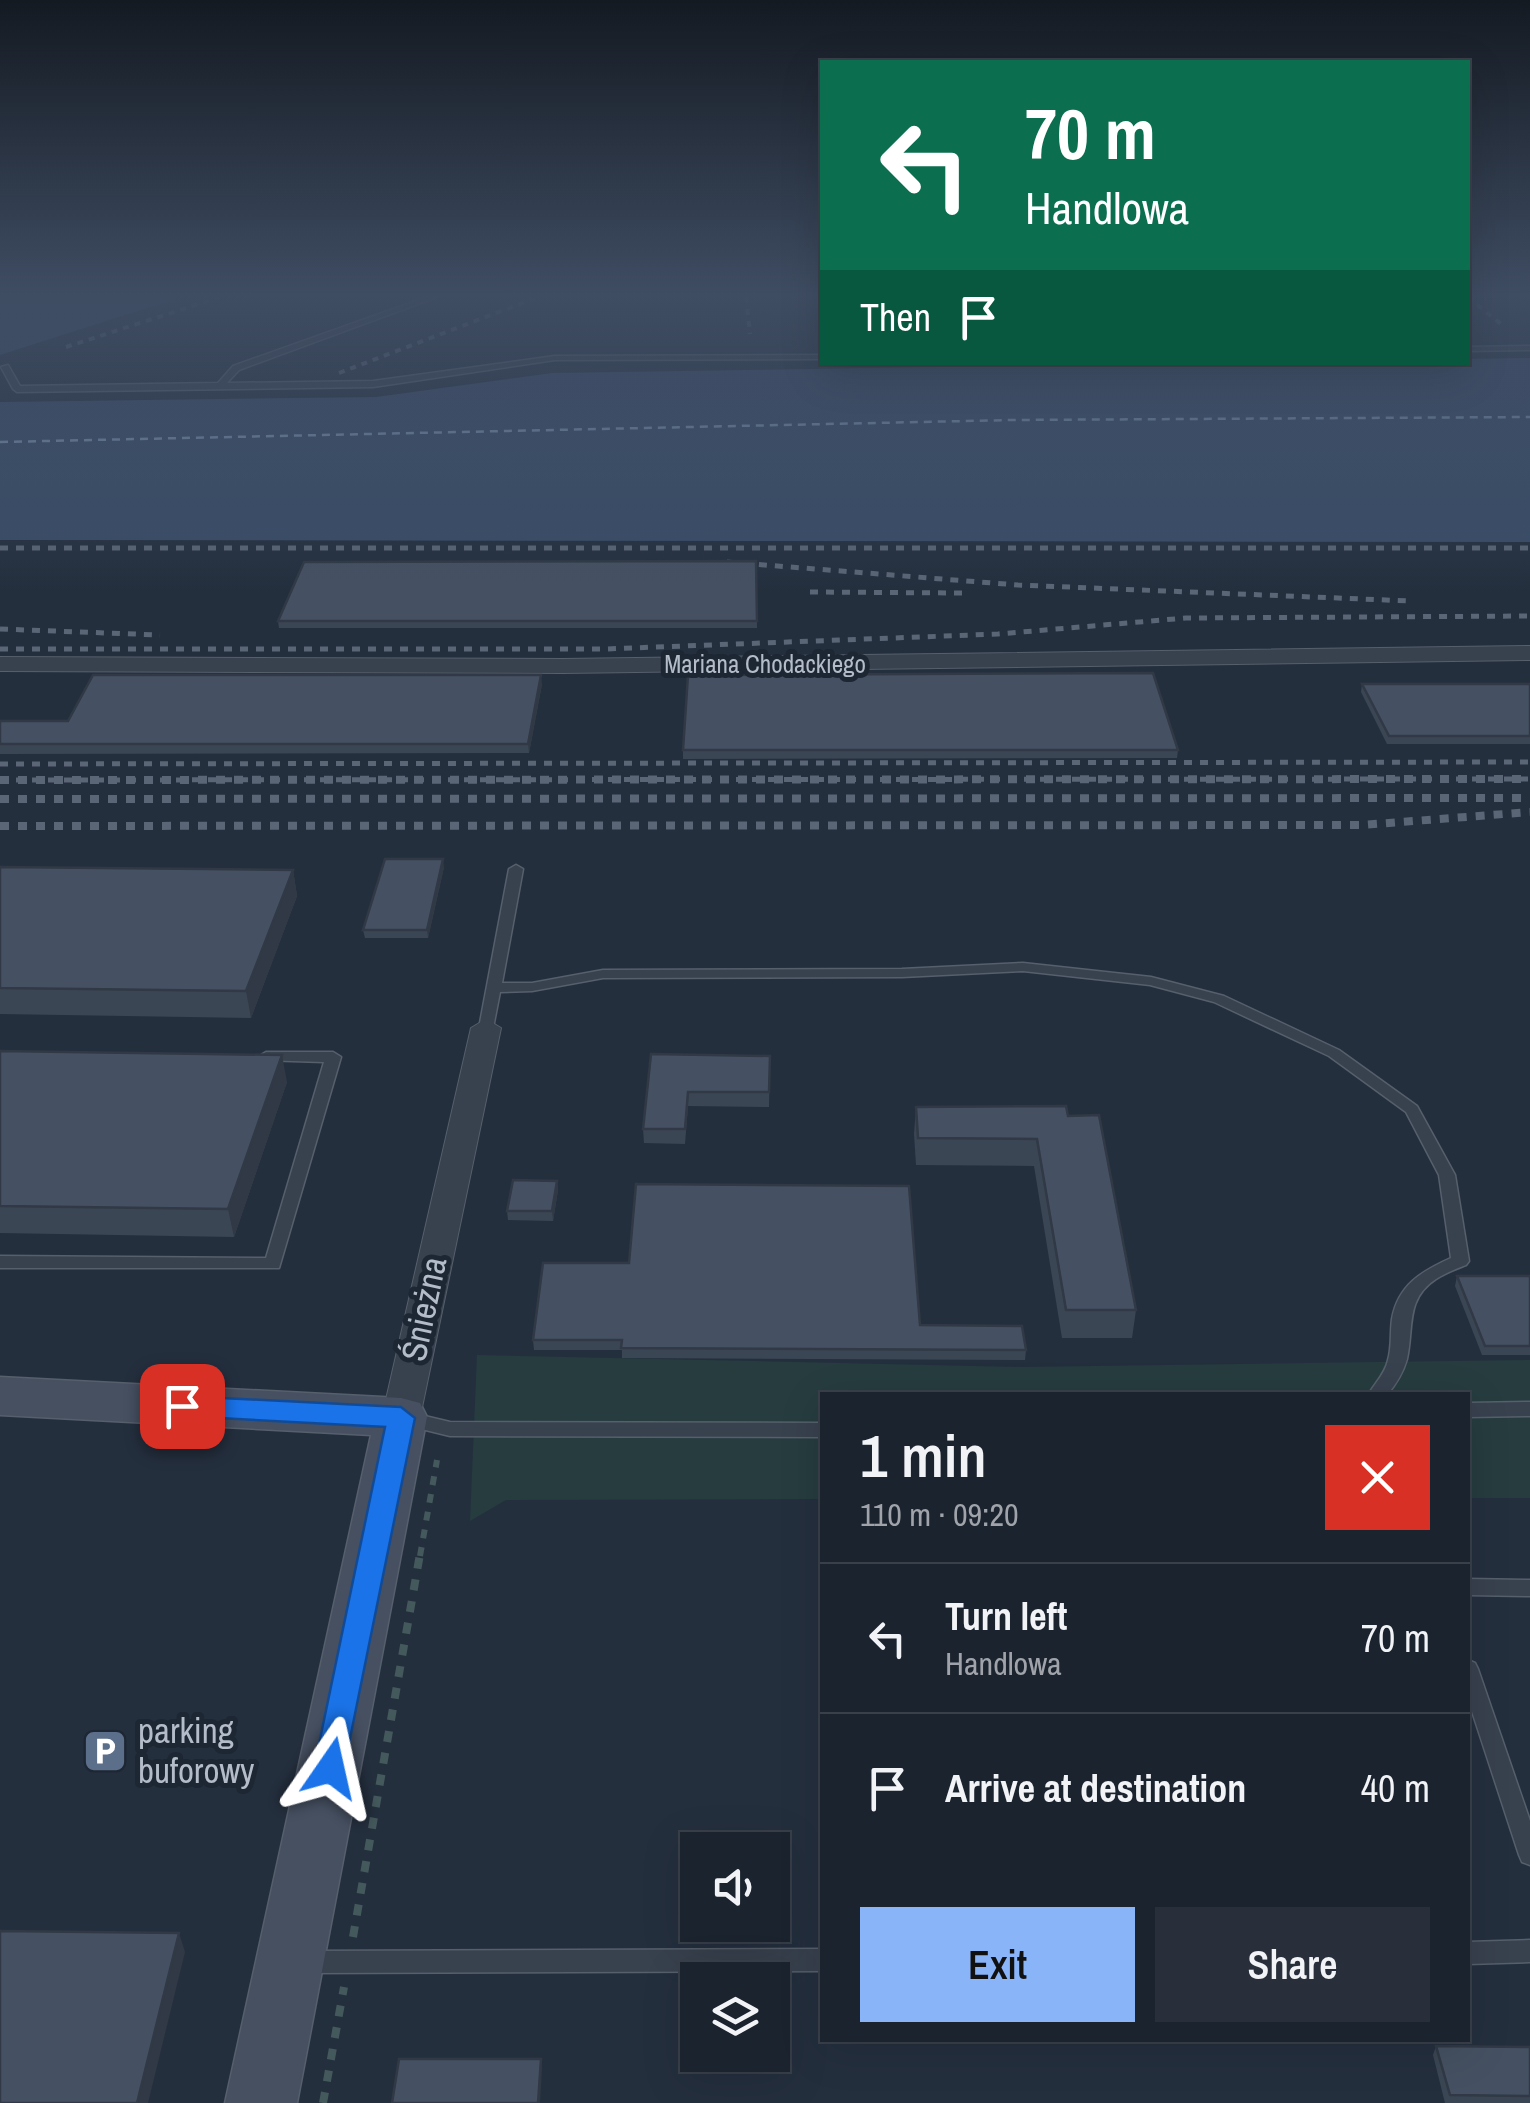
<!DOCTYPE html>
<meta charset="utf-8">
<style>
body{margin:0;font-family:"Archivo Narrow",sans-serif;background:#282f3a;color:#f1f3f6;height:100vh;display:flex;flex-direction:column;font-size:38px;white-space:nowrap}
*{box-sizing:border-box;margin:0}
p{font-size:32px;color:#a0a4aa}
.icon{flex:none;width:55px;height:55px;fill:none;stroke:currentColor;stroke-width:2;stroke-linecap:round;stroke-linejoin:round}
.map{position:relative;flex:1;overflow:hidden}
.sheet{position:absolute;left:820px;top:1392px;width:650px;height:650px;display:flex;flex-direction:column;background:#1b232e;border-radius:0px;box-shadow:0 10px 40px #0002,0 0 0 2px #39404a}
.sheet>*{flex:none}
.top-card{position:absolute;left:820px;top:60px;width:650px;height:305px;border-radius:0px;box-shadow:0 10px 40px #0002,0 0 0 2px #39404a;background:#0b6e4f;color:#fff;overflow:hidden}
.fabs{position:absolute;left:680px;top:1832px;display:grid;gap:20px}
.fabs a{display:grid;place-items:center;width:110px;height:110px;border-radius:0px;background:#1b232e;box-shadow:0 10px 40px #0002,0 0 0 2px #39404a;font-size:50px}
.pin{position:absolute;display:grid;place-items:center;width:85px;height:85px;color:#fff;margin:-42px;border-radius:20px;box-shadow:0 5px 15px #0006}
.me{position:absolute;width:110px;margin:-55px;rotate:11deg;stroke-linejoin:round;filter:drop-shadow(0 0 8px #0008)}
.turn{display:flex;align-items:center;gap:35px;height:210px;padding:0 40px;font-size:45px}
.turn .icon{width:130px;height:130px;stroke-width:2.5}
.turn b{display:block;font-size:70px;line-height:85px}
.then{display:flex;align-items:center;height:95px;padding:0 40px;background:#0003;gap:20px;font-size:38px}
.round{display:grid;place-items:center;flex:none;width:105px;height:105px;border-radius:0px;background:#282f3a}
.overview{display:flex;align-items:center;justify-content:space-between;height:170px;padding:0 40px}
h1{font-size:60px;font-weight:600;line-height:75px}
.primary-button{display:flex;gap:20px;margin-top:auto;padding:20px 40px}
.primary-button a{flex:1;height:115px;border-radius:0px;background:#8ab4f8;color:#111;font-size:40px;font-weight:600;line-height:115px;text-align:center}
.primary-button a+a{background:#282f3a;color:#f1f3f6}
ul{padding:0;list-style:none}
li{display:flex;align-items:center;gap:30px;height:150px;padding:0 40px;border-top:2px solid #39404a}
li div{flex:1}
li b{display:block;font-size:38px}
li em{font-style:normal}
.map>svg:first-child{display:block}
</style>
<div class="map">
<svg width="1530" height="2103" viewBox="0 0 1530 2103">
<rect width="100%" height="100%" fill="#242f3e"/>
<polygon fill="#263c3f" points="477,1355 1022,1367 1530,1360 1530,1498 1468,1498 1468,1395 822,1395 822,1499 506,1500 470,1521"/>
<g fill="#394c67">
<polygon points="0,297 181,297 0,355"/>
<polygon points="1530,358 1530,542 0,540 0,402 376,397 552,373"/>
</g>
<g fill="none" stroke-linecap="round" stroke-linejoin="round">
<polyline stroke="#7c92b1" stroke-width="2.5" stroke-dasharray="8 6" stroke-linecap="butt" points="0,442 1012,420 1530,417"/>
<g stroke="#565f6c" stroke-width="3">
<g id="lane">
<polygon points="427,297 437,297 239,370 227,383 373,381 555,356 822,355 822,359 555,360 373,387 17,392 13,389 1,367 8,365 20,386 218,383 233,366"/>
<polygon points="1530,346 1530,350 1468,351 1468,347"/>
<path d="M516,865L523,869L502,983H532L603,970L902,969L1023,963L1151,977L1224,996L1339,1050L1417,1106L1455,1175L1469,1261L1466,1265C1456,1269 1445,1273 1436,1279C1405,1299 1414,1328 1407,1359C1403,1373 1396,1384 1387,1395H1368C1375,1383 1385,1374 1388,1360C1392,1347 1390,1333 1392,1319C1398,1285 1422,1271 1451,1258L1439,1175L1406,1112L1329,1056L1214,1002L1150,985L1023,971L902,977L603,978L532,991L500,992L493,1028L491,1031H481L479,1028L509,869Z"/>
<polygon points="266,1052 333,1052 341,1057 279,1268 0,1268 0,1256 266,1258 324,1062 261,1060 258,1057"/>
<polygon points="1530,1402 1530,1416 1468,1417 1468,1403"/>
<polygon points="408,1412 450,1422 822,1423 822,1437 450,1436 401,1424 399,1419 401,1414"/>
<polygon points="1468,1579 1530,1580 1530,1596 1468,1595"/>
<polygon points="1468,1660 1475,1663 1478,1669 1530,1821 1530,1865 1522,1862 1519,1855 1468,1699"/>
<polygon points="1530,1940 1530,1962 1468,1964 1468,1942"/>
<polygon points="822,1949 822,1971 307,1973 299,1970 295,1962 299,1954 307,1951"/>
</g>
</g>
<g stroke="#565f6c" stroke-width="2">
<g id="street">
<polygon points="1530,646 1530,660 563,673 0,671 0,657 563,659"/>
<polygon points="486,1019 501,1028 420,1417 414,1427 401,1431 388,1427 382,1417 471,1028"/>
</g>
</g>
<g stroke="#565f6c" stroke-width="3">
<polygon id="secondary" points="0,1377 401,1398 420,1403 427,1417 297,2103 225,2103 371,1435 0,1415"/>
</g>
<polyline stroke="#44595c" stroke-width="6" stroke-dasharray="9 9" stroke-linecap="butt" points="420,1556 437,1460"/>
<g stroke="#44595c" stroke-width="8" stroke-dasharray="11 11" stroke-linecap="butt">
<polyline points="353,1937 420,1554"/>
<polyline points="323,2103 344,1987"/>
</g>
<use href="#lane" fill="#38414e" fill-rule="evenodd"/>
<use href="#street" fill="#38414e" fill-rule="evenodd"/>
<use href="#secondary" fill="#465061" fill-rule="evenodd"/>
<g stroke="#5a6575" stroke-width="4" stroke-dasharray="6 6" stroke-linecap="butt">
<polyline points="746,297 750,334"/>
<polyline points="1468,297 1501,324"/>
<polyline points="66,347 220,297"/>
<polyline points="339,373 538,297"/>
</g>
<g stroke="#5a6575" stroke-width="5" stroke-dasharray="8 8" stroke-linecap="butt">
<polyline points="0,548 1530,548"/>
<polyline points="727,562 1018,585 1411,601"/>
<polyline points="810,592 963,593"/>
<polyline points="0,629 160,635"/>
<polyline points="0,649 605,649 998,634 1186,618 1530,616"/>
<polyline points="0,764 1530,762"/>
<polyline points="0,780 1530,779"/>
</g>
<g stroke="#5a6575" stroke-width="8" stroke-dasharray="9 9" stroke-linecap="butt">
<polyline points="0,780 1530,779"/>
<polyline points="0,799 1530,798"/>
<polyline points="0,826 1362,825 1530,812"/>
</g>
</g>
<g fill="#3b4654">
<polygon points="756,561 757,628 279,628 278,621"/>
<polygon points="542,684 529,753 0,754 0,721 68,721"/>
<polygon points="1362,684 1530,684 1530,744 1387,744 1361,692"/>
<polygon points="683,750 1178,750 1177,758 683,759"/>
<polygon points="0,867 293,870 297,896 251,1018 0,1014"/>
<polygon points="444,867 428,938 365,938 363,930"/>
<polygon points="0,1051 287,1082 234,1237 0,1233"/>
<polygon points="651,1054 770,1056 769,1107 688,1106 685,1144 644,1143 643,1129"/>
<polygon points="916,1107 1068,1116 1136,1310 1132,1338 1062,1338 1034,1166 916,1165 914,1134"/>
<polygon points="557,1181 558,1190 553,1221 508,1220 507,1211"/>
<polygon points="1457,1276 1530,1276 1530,1355 1482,1355 1455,1286"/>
<polygon points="920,1325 1026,1350 1025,1360 622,1358 622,1350 534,1350 533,1340"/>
<polygon points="1436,2046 1530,2047 1530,2103 1445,2103 1433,2055"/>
</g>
<g fill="#303945">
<polygon points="541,675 542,684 529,753 528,744"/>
<polygon points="443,859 444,867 428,938 427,930"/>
<polygon points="293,870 297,896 251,1018 246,991"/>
<polygon points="282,1055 287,1082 234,1237 228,1209"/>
<polygon points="557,1181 558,1190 553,1221 552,1211"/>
<polygon points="179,1933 185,1952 148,2103 137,2103"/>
<polygon points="541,2059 542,2069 540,2103 538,2103"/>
</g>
<g fill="#455162" stroke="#303945" stroke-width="2.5">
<polygon points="756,561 757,621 278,621 304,562"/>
<polygon points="1153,673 1178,750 683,750 688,675"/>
<polygon points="93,675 541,675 528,744 0,744 0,721 68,721"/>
<polygon points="1362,684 1530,684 1530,736 1389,736"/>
<polygon points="385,859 443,859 427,930 363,930"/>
<polygon points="0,867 293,870 246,991 0,988"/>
<polygon points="0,1051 282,1055 228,1209 0,1206"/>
<polygon points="651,1054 770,1056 769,1092 688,1092 685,1129 643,1129"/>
<polygon points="1066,1106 1068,1116 1099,1115 1136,1310 1066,1310 1037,1139 918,1138 916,1107"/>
<polygon points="513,1180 557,1181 552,1211 507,1211"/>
<polygon points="636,1184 909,1186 920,1325 1022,1326 1026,1350 621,1348 622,1340 533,1340 543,1263 629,1263"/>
<polygon points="1457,1276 1530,1276 1530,1346 1485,1346"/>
<polygon points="0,1931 179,1933 137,2103 0,2103"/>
<polygon points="1436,2046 1530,2047 1530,2096 1450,2095"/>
<polygon points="399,2059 541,2059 538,2103 392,2103"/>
</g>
<linearGradient id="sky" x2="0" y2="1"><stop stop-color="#141a22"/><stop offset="0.5" stop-color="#3f4d63"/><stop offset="1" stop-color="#3f4d63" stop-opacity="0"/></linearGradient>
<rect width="1530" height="591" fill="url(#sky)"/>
<polygon fill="#1a73e8" stroke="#114b97" stroke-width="2.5" points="182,1396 401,1407 415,1418 342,1778 331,1783 319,1778 314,1768 385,1427 182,1416 168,1406"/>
<defs>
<g id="parking-square" transform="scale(2.25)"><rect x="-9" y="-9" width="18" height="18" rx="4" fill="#5c6f8a" stroke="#1d2633"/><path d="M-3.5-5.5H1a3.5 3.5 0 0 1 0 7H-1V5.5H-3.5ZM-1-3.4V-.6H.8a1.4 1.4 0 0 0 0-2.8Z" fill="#fff"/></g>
</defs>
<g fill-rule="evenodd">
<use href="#parking-square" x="105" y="1751"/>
</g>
<g text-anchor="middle" stroke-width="10" stroke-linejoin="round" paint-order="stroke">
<g font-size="25" fill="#b4bcc9" stroke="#1d2633">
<text x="765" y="673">Mariana Chodackiego</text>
</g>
<g font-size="35" fill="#b4bcc9" stroke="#1d2633">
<text transform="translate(424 1309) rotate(-78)" y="12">Śnieżna</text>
</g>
<g font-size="35" fill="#b4bcc9" stroke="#1d2633" text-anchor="start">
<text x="138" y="1743">parking<tspan x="138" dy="40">buforowy</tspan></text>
</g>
</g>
</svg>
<div class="fabs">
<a><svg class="icon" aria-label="sound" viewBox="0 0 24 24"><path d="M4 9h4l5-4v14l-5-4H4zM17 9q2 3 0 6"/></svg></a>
<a><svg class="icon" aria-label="layers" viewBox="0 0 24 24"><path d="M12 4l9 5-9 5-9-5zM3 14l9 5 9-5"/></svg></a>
</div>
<div class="pin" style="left:182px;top:1406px;background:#d93025"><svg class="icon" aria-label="arrive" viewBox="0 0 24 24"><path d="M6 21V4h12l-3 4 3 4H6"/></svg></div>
<svg class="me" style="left:331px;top:1768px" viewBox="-20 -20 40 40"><path d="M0-17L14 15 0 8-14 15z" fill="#1a73e8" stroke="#fff" stroke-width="4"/></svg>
<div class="top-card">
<div class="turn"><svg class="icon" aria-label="left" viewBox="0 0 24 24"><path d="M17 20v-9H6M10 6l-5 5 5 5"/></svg><div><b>70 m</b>Handlowa</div></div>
<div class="then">Then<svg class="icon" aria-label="arrive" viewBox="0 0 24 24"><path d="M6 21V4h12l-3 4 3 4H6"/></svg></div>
</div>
<section class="sheet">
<div class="overview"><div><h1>1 min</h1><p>110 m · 09:20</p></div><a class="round" style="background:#d93025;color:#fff"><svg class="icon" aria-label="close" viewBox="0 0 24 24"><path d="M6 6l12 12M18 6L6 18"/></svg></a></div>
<ul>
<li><svg class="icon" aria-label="left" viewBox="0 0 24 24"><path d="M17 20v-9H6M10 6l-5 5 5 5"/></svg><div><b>Turn left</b><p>Handlowa</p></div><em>70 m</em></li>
<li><svg class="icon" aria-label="arrive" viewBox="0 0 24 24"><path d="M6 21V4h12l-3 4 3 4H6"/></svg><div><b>Arrive at destination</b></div><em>40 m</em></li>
</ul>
<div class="primary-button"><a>Exit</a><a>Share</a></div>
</section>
</div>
